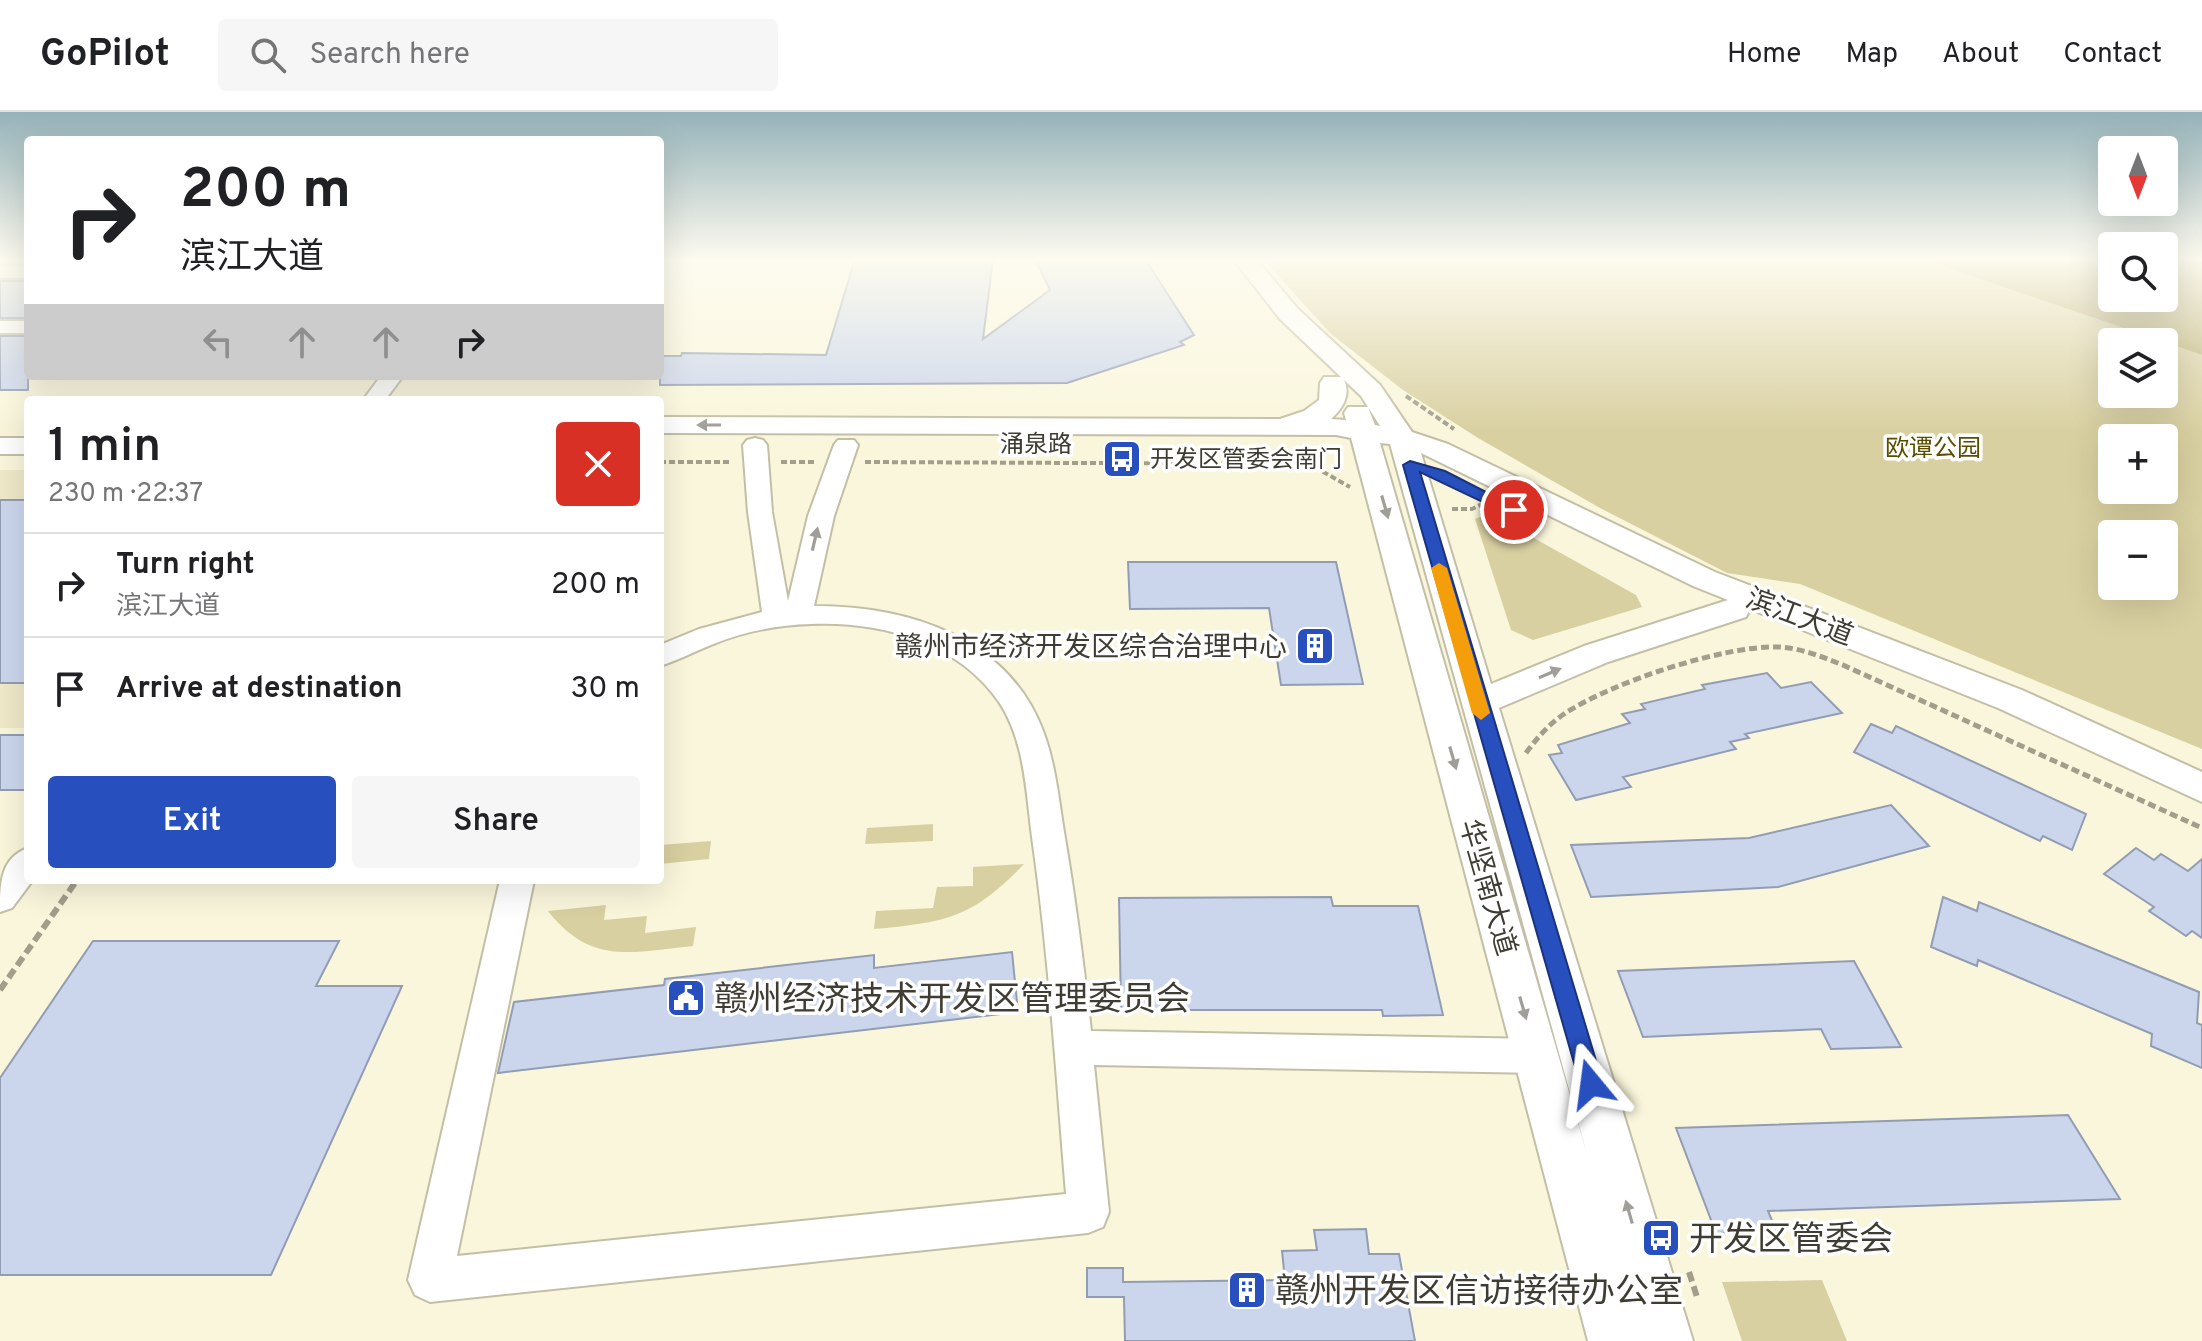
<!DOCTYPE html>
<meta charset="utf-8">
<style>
body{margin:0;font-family:Overpass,"Noto Sans SC",sans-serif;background:#f6f6f6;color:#202124;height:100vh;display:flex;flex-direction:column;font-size:30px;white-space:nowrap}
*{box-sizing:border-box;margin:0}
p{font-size:26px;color:#757577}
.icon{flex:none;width:44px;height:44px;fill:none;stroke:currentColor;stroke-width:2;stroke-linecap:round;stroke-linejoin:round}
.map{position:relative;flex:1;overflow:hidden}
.sheet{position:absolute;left:24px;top:284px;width:640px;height:488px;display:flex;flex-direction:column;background:#fff;border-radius:8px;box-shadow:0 8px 32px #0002}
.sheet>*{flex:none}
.top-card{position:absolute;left:24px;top:24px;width:640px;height:244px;border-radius:8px;box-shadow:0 8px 32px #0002;background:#fff;color:#202124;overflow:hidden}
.needle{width:52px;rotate:180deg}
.fabs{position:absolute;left:2098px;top:24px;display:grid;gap:16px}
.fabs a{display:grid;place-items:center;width:80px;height:80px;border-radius:8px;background:#fff;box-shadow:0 8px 32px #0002;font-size:40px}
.pin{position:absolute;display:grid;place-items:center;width:68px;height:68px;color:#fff;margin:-34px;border:4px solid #fff;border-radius:50%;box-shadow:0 2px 8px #0007}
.me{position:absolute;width:88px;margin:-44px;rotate:344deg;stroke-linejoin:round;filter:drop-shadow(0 0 6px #0008)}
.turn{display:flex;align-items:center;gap:28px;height:168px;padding:0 24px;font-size:36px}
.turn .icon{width:104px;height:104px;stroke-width:2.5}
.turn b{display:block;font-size:56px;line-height:68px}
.lanes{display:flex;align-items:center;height:76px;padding:0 24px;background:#0003;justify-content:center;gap:40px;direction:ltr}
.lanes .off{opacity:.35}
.round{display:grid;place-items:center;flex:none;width:84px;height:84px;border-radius:8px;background:#f6f6f6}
.summary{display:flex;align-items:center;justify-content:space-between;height:136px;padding:0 24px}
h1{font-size:48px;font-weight:600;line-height:60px}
.action{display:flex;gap:16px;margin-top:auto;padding:16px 24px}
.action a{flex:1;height:92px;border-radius:8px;background:#284fbe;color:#fff;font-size:32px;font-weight:600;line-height:92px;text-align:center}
.action a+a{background:#f6f6f6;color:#202124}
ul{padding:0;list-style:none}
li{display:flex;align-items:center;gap:24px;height:104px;padding:0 24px;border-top:2px solid #e0e0e0}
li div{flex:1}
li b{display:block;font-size:30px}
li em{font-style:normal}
header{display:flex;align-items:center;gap:48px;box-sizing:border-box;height:112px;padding:0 40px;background:#fff;border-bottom:2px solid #e0e0e0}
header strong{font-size:38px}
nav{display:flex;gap:44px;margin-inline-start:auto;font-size:28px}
.search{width:560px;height:72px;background:#f6f6f6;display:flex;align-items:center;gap:20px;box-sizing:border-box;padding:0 28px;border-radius:8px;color:#757577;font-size:30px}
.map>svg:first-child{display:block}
</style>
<header>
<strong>GoPilot</strong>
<div class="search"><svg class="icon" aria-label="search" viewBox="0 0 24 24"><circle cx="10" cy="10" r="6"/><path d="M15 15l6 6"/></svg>Search here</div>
<nav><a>Home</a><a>Map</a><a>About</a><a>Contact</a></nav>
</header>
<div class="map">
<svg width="2202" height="1229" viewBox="0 0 2202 1229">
<rect width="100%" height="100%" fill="#faf6dc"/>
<rect fill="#efe9c9" x="0" y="358" width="28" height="258"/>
<g fill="#d9d0a1" fill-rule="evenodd">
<path d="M1263,147H1922L2202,243V637L1800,472L1727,461L1600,396L1478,326L1403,278L1331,222ZM2112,230H2164V282H2112ZM2112,326H2164V378H2112ZM2112,422H2164V474H2112Z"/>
<polygon points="1489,401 1636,483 1642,495 1533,528 1511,518 1475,407"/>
<polygon points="933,712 933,729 865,732 867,716"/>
<polygon points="711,729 709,747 660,752 660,733"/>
<path d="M1024,752C972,806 947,810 874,817L876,799L933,796L937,775L973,774V755Z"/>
<path d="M606,793L604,808L647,804L645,821L696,815L693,834C632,840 591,854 548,799Z"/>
<polygon points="1822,1168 1847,1229 1742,1229 1722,1170"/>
</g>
<polygon fill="#baaf72" points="1922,147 2112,147 2112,186 2164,186 2164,147 2202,147 2202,243"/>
<g fill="#cbd6ed" stroke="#929cb2" stroke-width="2">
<polygon points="855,147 993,147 983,227 1050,178 1035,147 1145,147 1194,223 1180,230 1184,233 1067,271 660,273 660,244 681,244 682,241 826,243"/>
<rect x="0" y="169" width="28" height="37"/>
<rect x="0" y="224" width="28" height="54"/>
<rect x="0" y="388" width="28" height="183"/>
<polygon points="1128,450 1336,450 1363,572 1281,573 1269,496 1130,497"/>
<polygon points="1767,561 1781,576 1811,570 1842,601 1745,622 1749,626 1730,630 1736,637 1623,665 1631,675 1576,688 1549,643 1562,641 1558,633 1630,611 1622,602 1645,597 1641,592 1705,577 1702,573"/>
<polygon points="1871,612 1892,621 1896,614 2086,702 2072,738 2043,724 2040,729 1854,640"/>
<rect x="0" y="623" width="28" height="55"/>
<polygon points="1891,693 1929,734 1778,775 1591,785 1571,733 1749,726"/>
<polygon points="2136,736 2154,748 2161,742 2188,759 2202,747 2202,826 2192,819 2186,824 2149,799 2154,795 2104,762"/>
<polygon points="1331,785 1333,794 1418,794 1443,903 1383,904 1382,898 1121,898 1119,786"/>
<polygon points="1943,785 1977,799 1979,790 2199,880 2197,911 2202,913 2202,956 2151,934 2152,922 1978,848 1977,854 1931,835"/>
<polygon points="93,829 339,829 316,874 402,874 271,1163 0,1163 0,966"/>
<polygon points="1012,840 1018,900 498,961 514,890 664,873 665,867 874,843 874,856"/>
<polygon points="1854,849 1901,935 1831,937 1821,917 1643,925 1618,859"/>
<polygon points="2068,1003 2120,1087 1768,1099 1776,1118 1716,1121 1676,1016"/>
<polygon points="1366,1117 1369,1142 1399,1142 1415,1229 1125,1229 1124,1185 1087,1185 1087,1156 1123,1156 1123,1170 1285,1168 1282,1139 1317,1138 1314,1118"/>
</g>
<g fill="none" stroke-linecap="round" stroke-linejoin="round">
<g stroke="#c3bfa6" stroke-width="4">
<g id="minor">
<rect x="0" y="154" width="28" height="12"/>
<rect x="0" y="209" width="28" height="12"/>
<polygon points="381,264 403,264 385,288 363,288"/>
<path d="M755,326L763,328L767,333L772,400L788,489L808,404L834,333L838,328H854L858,333L834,404L814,494C907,494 1007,524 1043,619C1056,653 1059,691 1065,726C1076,790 1084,855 1091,919L1536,927L1549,932L1555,944L1549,956L1536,961L1094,953L1109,1100L1103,1115L1088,1121L430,1190L415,1183L408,1168L500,768H534L457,1144L1066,1082C1056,962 1049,844 1032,725C1026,680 1025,629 999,590C958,530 881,509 811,512C779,513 746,519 716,531C697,538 679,548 660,554V533L699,517L762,500L748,400L743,333L747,328Z"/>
<path d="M28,736V768H33L12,796L0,800C0,772 0,746 28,736Z"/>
</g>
</g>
<g stroke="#c3bfa6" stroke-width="4">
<g id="major">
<path d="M1233,147H1256L1298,197L1380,273L1412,320L1448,332L1715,460L2022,578L2202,660V690L1998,596L1750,497L1746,505L1608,550L1499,596L1693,1229H1588L1351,326L1336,323L660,321V305L1280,307L1304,299L1319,288L1320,271L1324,265H1341L1280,207ZM1344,268L1361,284L1380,314L1375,313L1368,295H1348L1344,301L1346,308L1331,307C1343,296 1351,283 1344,268ZM1380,331L1390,332L1587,1042ZM1421,341L1693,474L1728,488L1584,534L1491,572Z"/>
<rect x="0" y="326" width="28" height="16"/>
</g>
</g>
<g stroke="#a19e8c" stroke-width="4" stroke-dasharray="6 3" stroke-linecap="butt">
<polyline points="1406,284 1454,317"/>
<polyline points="1306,335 1309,355"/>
<polyline points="660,350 731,350"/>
<polyline points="781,350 815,350"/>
<polyline points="865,350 1296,352 1318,357 1350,375"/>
<polyline points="1452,397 1472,397 1488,389"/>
</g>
<path stroke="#a19e8c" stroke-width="5" stroke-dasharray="8 4" stroke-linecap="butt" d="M1526,641C1537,626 1549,612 1564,602C1610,571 1724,533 1779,535C1801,536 1822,545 1843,553L2202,716"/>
<g stroke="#a19e8c" stroke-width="6" stroke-dasharray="10 5" stroke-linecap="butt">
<polyline points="0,878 77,768"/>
<polyline points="1689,1160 1697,1185"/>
</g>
<use href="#minor" fill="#fff" fill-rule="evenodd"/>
<use href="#major" fill="#fff" fill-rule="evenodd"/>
</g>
<defs><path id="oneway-solid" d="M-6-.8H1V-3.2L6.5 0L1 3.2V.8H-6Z" transform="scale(2)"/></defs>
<g fill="#9f9e99">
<use href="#oneway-solid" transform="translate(709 313) rotate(-180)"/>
<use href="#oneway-solid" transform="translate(1385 395) rotate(74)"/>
<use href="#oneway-solid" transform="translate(815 427) rotate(-77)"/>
<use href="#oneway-solid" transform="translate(1550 561) rotate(-23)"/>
<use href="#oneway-solid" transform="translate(1453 646) rotate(74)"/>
<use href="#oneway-solid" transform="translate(1523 896) rotate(74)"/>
<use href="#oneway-solid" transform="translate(1629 1100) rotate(-106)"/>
</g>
<linearGradient id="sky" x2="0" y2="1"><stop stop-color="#95b2b9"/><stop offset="0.46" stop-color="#fdfbef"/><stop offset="1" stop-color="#fdfbef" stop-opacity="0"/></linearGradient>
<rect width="2202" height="320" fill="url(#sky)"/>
<polygon fill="#284fbe" stroke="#1a337c" stroke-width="2" points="1410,349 1445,359 1521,398 1514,403 1508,402 1420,360 1603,972 1600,980 1591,983 1583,980 1580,972 1403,353"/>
<polygon fill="#f59e0b" points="1439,451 1447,456 1490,601 1481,608 1472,601 1431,456"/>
<defs>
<g id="bus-square" transform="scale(2)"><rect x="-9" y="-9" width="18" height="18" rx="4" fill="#284fbe" stroke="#fff"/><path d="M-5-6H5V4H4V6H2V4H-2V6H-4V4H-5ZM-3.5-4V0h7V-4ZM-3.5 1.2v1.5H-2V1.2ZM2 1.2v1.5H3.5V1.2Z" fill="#fff"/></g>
<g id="building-square" transform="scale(2)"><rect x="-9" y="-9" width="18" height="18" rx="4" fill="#284fbe" stroke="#fff"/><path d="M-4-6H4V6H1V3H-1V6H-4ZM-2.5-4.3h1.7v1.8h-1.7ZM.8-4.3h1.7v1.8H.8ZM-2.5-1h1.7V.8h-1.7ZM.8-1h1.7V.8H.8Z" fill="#fff"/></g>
<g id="civic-square" transform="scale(2)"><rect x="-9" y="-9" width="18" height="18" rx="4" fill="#284fbe" stroke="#fff"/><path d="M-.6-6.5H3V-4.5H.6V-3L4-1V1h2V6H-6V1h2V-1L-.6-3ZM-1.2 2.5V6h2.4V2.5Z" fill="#fff"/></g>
</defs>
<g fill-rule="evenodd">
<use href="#bus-square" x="1122" y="347"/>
<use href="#building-square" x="1315" y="534"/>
<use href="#civic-square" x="686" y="886"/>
<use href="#bus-square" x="1661" y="1126"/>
<use href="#building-square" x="1247" y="1178"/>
</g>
<g text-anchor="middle" stroke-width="7" stroke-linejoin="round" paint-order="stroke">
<g font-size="24" fill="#3f3d33" stroke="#fff">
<text x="1036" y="340">涌泉路</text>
</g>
<g font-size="24" fill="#594d00" stroke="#fff">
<text x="1933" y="344">欧谭公园</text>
</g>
<g font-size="24" fill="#3f3d33" stroke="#fff" text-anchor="start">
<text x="1150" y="355">开发区管委会南门</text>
</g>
<g font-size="28" fill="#3f3d33" stroke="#fff">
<text transform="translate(1800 504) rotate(21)" y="10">滨江大道</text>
<text transform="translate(1489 775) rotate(74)" y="10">华坚南大道</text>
</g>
<g font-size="28" fill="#3f3d33" stroke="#fff" text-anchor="end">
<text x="1287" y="544">赣州市经济开发区综合治理中心</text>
</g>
<g font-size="34" fill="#3f3d33" stroke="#fff" text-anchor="start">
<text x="714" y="898">赣州经济技术开发区管理委员会</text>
<text x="1689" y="1138">开发区管委会</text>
<text x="1275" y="1190">赣州开发区信访接待办公室</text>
</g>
</g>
</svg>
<div class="fabs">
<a><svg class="needle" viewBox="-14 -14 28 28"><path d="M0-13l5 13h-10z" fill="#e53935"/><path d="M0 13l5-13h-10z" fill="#757577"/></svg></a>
<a><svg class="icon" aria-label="search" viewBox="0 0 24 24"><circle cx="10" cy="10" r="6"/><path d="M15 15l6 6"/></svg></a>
<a><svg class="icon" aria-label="layers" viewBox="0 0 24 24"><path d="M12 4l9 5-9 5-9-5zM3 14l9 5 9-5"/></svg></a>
<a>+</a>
<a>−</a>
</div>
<div class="pin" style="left:1514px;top:398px;background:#d93025"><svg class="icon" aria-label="arrive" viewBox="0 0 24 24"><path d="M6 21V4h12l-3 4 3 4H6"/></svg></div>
<svg class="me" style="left:1591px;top:972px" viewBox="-20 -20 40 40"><path d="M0-17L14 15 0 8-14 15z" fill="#284fbe" stroke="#fff" stroke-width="4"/></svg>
<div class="top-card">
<div class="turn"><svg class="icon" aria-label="right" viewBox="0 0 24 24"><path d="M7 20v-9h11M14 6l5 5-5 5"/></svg><div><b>200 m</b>滨江大道</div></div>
<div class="lanes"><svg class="icon off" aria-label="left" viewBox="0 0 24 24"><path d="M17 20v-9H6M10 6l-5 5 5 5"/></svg><svg class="icon off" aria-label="ahead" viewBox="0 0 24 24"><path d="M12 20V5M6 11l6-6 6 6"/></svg><svg class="icon off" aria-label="ahead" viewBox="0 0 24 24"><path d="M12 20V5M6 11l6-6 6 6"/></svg><svg class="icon" aria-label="right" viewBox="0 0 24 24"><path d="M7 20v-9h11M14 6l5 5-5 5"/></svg></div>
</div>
<section class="sheet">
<div class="summary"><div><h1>1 min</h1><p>230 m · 22:37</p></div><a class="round" style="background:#d93025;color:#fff"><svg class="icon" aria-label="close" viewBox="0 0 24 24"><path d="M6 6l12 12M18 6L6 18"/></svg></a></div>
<ul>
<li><svg class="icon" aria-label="right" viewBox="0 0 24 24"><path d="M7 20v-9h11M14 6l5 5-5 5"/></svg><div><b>Turn right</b><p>滨江大道</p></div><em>200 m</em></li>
<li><svg class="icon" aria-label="arrive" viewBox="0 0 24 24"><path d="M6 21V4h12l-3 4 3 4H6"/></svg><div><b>Arrive at destination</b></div><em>30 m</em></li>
</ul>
<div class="action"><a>Exit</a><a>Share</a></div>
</section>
</div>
